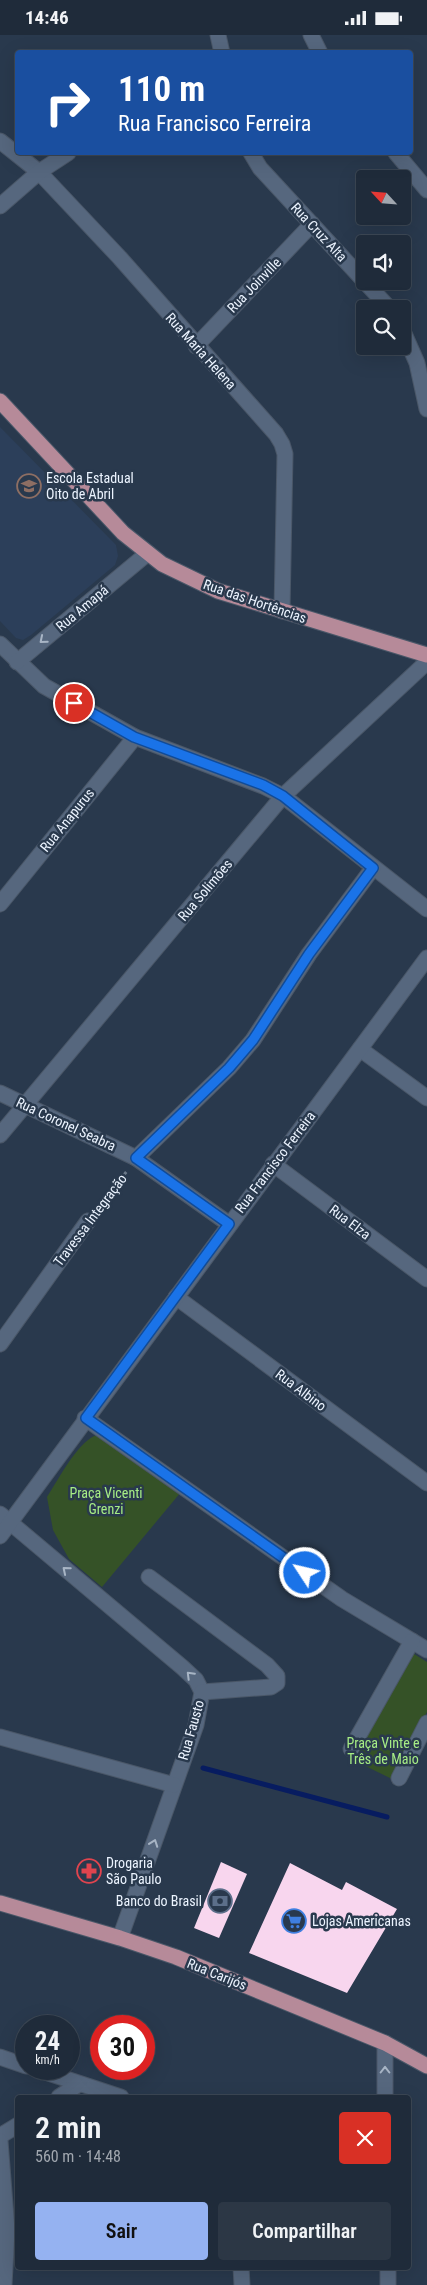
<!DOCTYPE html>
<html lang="pt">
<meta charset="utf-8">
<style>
body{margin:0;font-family:"Roboto Condensed",sans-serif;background:#2c3745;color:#f1f3f6;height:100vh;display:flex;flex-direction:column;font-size:19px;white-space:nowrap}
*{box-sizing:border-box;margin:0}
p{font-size:16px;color:#a1a7af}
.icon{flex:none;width:28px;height:28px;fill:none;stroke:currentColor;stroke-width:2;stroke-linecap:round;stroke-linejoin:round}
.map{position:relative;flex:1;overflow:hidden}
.sheet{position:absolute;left:15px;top:2060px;width:396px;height:175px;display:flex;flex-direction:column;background:#1f2b3a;border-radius:5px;box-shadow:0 5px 20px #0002,0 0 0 1px #3c4754}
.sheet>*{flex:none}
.banner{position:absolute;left:15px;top:15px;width:398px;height:105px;border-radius:5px;box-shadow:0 5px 20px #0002,0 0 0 1px #3c4754;background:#1a4fa0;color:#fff;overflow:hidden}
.needle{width:32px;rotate:296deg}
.buttons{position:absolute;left:356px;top:135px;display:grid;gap:10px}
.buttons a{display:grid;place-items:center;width:55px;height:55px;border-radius:5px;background:#1f2b3a;box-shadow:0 5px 20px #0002,0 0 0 1px #3c4754;font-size:25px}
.speed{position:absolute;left:15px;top:1980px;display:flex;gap:10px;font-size:25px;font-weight:700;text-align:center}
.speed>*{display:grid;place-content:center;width:65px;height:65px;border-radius:50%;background:#1f2b3a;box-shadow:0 5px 20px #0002,0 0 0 1px #3c4754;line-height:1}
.speed small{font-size:12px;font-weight:400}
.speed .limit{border:8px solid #d22;background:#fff;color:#111}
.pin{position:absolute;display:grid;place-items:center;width:42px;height:42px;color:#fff;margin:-21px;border:2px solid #fff;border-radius:50%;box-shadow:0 1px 5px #0007}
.me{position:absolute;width:55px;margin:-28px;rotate:305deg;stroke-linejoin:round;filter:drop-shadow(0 0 4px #0008)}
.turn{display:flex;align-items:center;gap:18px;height:105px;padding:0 20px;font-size:22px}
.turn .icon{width:65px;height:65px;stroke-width:2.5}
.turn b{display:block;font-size:35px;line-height:42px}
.round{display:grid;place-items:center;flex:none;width:52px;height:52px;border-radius:5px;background:#2c3745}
.headline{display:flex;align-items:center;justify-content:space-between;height:85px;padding:0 20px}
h1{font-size:30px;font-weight:600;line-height:38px}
.button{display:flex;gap:10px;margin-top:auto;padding:10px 20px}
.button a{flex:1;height:58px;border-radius:5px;background:#95b2f1;color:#111;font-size:20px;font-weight:600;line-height:58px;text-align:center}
.button a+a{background:#2c3745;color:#f1f3f6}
.status{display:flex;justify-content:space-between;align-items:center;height:35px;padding:0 25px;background:#1f2b3a;direction:ltr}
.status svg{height:14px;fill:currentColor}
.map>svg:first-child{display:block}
</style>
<div class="status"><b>14:46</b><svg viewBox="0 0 49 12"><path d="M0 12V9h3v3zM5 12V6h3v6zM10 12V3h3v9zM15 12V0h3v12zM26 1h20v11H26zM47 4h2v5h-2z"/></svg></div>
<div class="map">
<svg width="427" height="2250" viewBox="0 0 427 2250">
<rect width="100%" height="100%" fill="#29394d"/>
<polygon fill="#2c3f5a" points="0,392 116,510 118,521 115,530 31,600 23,605 16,603 0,586"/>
<g fill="#355227">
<path d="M100,1399L181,1457L102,1552L69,1524L53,1495L47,1462C59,1444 79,1403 100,1399Z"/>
<polygon points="414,1619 427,1627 427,1677 392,1744 353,1725"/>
</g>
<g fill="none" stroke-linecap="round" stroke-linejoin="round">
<polyline stroke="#071c60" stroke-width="5" points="203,1733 387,1782"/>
</g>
<g fill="#f8d6ee">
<polygon points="221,1827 247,1839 219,1903 194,1893"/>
<polygon points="290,1828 342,1855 346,1847 397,1874 347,1958 249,1918"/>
</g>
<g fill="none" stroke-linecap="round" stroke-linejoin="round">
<g stroke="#4a5768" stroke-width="17">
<g id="minor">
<polyline points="218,0 222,18"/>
<polyline points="311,0 320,18"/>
<polyline points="0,106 39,137 120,223 276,399 282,409 285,419 282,576"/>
<polyline points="251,118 260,133 390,274"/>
<polyline points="396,118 427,155"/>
<polyline points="0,171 39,137 68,118"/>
<polyline points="402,294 417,328 427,374"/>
<polyline points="196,311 312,189"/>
<polyline points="0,609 44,651 135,702 263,751 283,761 427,874"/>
<polyline points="17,627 148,518"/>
<polyline points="0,869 135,702"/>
<polyline points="360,1014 427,1063"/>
<polyline points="0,1058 136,1123 229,1189"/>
<polyline points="0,1100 283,761 427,627"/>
<polyline points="136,1123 229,1033 253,1005 309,919 373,833"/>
<polyline points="273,1129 427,1244"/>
<polyline points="176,1262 427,1448"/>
<polyline points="0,1309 88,1186"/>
<polyline points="85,1383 342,1564 427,1615"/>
<polyline points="0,1479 182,1632 196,1645 202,1657 196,1690 120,1903"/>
<polyline points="0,1501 427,923"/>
<polyline points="149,1542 267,1630 277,1641 277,1648 271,1652 202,1657"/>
<polyline points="0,1702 174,1750"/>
<polyline points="351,1714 412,1606"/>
<polyline points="399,1743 427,1688"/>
<polyline points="385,2008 385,2062"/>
<polyline points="0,2022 26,2031"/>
<polyline points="36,2034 121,2062"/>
<polyline points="59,2062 79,2049"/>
<polyline points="0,2101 18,2090"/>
<polyline points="0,2106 7,2195 4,2250"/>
<polyline points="241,2232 242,2250"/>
<polyline points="388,2232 388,2250"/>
</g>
</g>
<g stroke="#4a5768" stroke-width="17">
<g id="major">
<polyline points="0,366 123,498 162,529 218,556 427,620"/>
<polyline points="0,1868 120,1903 176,1922 385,2008 427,2031"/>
</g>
</g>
<polyline stroke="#6c7a8a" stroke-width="3" stroke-dasharray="5 2.5" stroke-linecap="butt" points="95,1176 127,1136"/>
<use href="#minor" stroke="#56677e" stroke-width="15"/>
<use href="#major" stroke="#b68a99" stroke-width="15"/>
</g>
<defs><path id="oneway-chevron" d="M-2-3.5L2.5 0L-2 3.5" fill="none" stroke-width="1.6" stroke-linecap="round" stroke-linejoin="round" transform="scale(1.25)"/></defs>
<g stroke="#a8b5c5">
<use href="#oneway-chevron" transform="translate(43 605) rotate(140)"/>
<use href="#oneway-chevron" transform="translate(66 1535) rotate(-140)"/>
<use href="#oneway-chevron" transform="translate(190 1640) rotate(-135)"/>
<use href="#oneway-chevron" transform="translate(154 1808) rotate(-70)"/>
<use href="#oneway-chevron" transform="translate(385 2035) rotate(-90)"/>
</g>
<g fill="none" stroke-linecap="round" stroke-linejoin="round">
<g stroke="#114b97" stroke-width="12">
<polyline id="route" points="74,668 134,702 263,750 283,761 373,833 309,919 253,1005 229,1033 136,1123 229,1189 86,1383 305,1538"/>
</g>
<use href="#route" stroke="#1a73e8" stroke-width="9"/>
</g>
<defs>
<g id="school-ring" transform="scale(1.25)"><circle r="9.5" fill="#29394d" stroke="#8d6e63" stroke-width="1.5"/><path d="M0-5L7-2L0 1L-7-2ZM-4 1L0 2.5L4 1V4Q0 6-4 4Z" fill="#8d6e63"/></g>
<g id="pharmacy-ring" transform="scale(1.25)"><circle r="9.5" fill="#29394d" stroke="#e0444e" stroke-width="1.5"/><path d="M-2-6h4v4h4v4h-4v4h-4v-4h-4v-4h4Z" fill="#e0444e"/></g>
<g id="bank-ring" transform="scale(1.25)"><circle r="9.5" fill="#29394d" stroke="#5c6f8a" stroke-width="1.5"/><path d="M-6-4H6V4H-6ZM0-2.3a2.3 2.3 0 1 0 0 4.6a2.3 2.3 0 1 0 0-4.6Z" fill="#5c6f8a"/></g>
<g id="supermarket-ring" transform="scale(1.25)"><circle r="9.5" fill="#29394d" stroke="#3f7fe0" stroke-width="1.5"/><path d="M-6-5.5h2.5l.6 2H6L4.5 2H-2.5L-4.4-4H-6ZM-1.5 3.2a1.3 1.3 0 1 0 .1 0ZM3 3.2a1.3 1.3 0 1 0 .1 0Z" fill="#3f7fe0"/></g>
</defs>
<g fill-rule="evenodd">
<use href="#school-ring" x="29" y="451"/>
<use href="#pharmacy-ring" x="89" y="1836"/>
<use href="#bank-ring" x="220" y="1866"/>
<use href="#supermarket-ring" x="294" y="1886"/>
</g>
<g text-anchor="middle" stroke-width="5" stroke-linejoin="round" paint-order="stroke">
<g font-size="14" fill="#ecf4ff" stroke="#29394d">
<text transform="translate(319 197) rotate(47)" y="5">Rua Cruz Alta</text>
<text transform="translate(254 250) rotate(-46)" y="5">Rua Joinville</text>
<text transform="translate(201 316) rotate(48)" y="5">Rua Maria Helena</text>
<text transform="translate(255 566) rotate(19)" y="5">Rua das Hortências</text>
<text transform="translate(82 573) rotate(-40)" y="5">Rua Amapá</text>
<text transform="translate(67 785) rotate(-51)" y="5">Rua Anapurus</text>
<text transform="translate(205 855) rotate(-50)" y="5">Rua Solimões</text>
<text transform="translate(66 1089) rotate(25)" y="5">Rua Coronel Seabra</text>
<text transform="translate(275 1127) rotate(-53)" y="5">Rua Francisco Ferreira</text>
<text transform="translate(90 1185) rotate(-53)" y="5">Travessa Integração</text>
<text transform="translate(350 1187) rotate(37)" y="5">Rua Elza</text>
<text transform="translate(301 1355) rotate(37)" y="5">Rua Albino</text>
<text transform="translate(191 1695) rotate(-74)" y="5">Rua Fausto</text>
<text transform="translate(217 1939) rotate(22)" y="5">Rua Carijós</text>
</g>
<g font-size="14" fill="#ecf4ff" stroke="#29394d" text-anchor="start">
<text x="46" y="448">Escola Estadual<tspan x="46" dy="16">Oito de Abril</tspan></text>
<text x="106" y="1833">Drogaria<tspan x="106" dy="16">São Paulo</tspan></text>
<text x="202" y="1871" text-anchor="end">Banco do Brasil</text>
<text x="312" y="1891">Lojas Americanas</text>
</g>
<g font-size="14" fill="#a6ed85" stroke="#29394d">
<text x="106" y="1463">Praça Vicenti<tspan x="106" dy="16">Grenzi</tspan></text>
<text x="383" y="1713">Praça Vinte e<tspan x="383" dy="16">Três de Maio</tspan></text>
</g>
</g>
</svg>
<div class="buttons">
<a><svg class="needle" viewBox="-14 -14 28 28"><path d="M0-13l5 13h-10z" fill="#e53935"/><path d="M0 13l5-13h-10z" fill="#a1a7af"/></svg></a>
<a><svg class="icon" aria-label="sound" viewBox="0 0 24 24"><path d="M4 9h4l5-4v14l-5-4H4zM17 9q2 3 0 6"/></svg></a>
<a><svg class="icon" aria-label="search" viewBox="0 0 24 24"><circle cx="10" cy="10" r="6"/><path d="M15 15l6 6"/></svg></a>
</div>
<div class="speed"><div>24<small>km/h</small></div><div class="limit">30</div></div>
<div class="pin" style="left:74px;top:668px;background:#d93025"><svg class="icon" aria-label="arrive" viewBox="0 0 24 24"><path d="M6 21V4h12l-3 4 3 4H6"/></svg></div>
<svg class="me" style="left:305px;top:1538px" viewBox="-20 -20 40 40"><circle r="17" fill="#1a73e8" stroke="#fff" stroke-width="3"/><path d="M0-11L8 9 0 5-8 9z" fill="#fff"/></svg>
<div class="banner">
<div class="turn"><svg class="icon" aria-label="right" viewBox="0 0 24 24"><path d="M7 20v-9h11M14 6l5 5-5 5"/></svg><div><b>110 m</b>Rua Francisco Ferreira</div></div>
</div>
<section class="sheet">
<div class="headline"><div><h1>2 min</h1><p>560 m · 14:48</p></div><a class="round" style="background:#d93025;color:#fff"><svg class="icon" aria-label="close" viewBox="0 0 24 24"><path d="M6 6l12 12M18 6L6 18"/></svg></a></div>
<div class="button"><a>Sair</a><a>Compartilhar</a></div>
</section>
</div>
